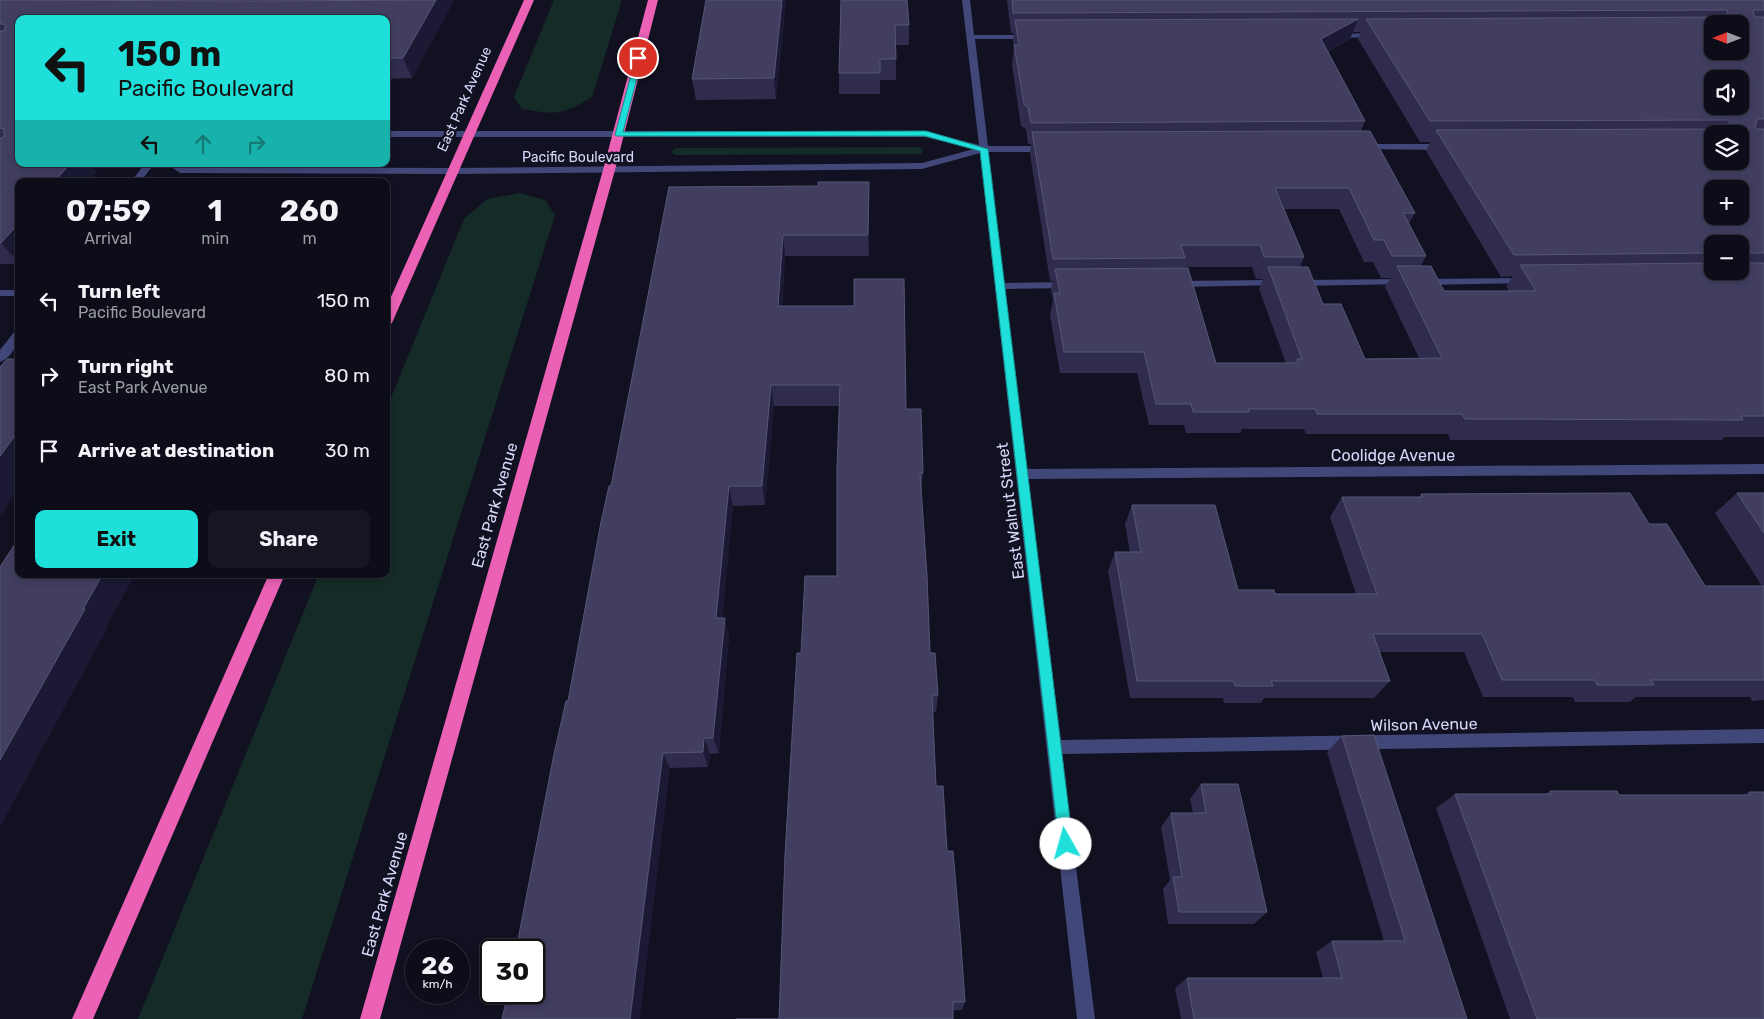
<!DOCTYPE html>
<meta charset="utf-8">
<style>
body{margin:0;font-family:Rubik,sans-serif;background:#161623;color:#f1f3f6;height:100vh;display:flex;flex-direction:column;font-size:19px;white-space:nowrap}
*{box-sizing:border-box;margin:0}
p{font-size:16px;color:#9a9ca2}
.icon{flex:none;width:28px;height:28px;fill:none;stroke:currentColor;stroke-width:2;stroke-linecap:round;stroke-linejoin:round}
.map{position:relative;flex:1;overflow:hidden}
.side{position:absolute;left:15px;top:178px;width:375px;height:400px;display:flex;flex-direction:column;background:#0d0d1a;border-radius:10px;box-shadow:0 2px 8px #0003,0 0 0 1px #2d2d39}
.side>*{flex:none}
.hud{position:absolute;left:15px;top:15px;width:375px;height:152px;border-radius:10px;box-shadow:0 2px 8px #0003,0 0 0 1px #2d2d39;background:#1edfd9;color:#111;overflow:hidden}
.needle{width:32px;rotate:270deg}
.tools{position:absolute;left:1704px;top:15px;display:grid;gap:10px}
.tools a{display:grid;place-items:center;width:45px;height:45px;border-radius:10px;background:#0d0d1a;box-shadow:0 2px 8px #0003,0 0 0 1px #2d2d39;font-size:25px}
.speed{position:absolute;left:405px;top:939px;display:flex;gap:10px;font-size:25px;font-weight:700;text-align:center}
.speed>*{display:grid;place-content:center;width:65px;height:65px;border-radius:50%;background:#0d0d1a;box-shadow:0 2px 8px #0003,0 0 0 1px #2d2d39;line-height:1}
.speed small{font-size:12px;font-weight:400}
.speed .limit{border:2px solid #111;border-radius:8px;background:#fff;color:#111}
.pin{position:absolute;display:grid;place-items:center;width:42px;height:42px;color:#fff;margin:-21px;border:2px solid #fff;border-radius:50%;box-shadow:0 1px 5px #0007}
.me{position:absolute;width:55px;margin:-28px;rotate:353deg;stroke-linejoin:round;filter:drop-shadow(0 0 4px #0008)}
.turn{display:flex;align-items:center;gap:18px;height:105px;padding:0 20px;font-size:22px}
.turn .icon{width:65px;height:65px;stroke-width:2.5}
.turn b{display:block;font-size:35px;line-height:42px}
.lanes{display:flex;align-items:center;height:48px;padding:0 20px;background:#0003;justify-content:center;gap:25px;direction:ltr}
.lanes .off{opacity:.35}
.eta{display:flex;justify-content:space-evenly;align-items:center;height:85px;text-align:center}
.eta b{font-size:30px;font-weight:700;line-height:35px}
.primary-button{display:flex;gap:10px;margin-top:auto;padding:10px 20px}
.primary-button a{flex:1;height:58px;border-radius:10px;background:#1edfd9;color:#111;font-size:20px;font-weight:700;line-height:58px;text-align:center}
.primary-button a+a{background:#161623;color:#f1f3f6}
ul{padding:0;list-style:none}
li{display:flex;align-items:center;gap:15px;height:75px;padding:0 20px}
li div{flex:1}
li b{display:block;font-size:19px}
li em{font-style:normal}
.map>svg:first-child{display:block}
</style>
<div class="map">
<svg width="1764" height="1019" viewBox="0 0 1764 1019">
<rect width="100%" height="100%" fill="#112"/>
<g fill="#152b27">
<path d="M554,0H622L592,97C563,115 555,115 522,109L514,97Z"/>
<polygon points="920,147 923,150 921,154 675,155 671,152 676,148"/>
<polygon points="520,193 545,200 555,215 302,1019 138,1019 319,574 386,574 386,410 464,219 487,199"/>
</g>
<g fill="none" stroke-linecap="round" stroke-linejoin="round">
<g fill="#42477a" fill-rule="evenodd">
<polygon points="962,0 970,0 974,35 1030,35 1034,37 1030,39 975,39 988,146 1048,146 1052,149 1048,152 988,152 1004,283 1069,282 1074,285 1069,288 1005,289 1027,469 1764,464 1764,474 1028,479 1061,740 1764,729 1764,743 1062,754 1095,1019 1077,1019 980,153 922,169 453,174 180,173 167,164 177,164 182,167 453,168 922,163 974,149 925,137 386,137 386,131 925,131 979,145"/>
<polygon points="1375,33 1378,33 1378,37 1335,38 1331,36 1335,34"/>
<polygon points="1363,144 1445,144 1449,147 1445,150 1360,149 1360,145"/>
<polygon points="144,164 154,164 141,181 132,181"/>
<polygon points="1527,278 1531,279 1532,281 1531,283 1424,285 1419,282 1424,279"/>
<polygon points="1404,279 1408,280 1409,282 1408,284 1299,286 1294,283 1299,280"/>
<polygon points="1277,280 1282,283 1281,285 1177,287 1172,284 1177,281"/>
<rect x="0" y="290" width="19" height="6"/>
<path d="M19,330C19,342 12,358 0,362V350L15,331Z"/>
</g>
<g fill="#ea61b5" fill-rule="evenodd">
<polygon points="524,0 534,0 392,323 386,327 386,308"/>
<polygon points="648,0 658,0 615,170 380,1019 360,1019 603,170"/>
<polygon points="269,574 285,574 93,1019 72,1019"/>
</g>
</g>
<g fill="#2f2c4d" fill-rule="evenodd">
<polygon points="0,0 454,0 412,78 386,79 386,19 19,19 19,164 90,164 97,172 19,181 19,264 0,264"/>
<polygon points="786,0 776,99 696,100 692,79"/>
<polygon points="841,0 909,25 909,45 896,45 896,80 880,80 880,94 839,94 839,73"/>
<path d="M1007,0H1764V437H1725L1722,440H1450L1448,434H1306L1304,429H1242L1240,433H1186L1184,425H1149L1137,373H1060L1050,315L1053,300L1051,290L1053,281H1050L1030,154L1031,144H1028L1026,129L1021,126L1012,65L1014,47L1013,41L1014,33H1011ZM1353,32H1361L1358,39L1420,142H1430L1426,151L1501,277L1513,276L1506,286L1509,291H1444L1421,266L1426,256L1409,223L1415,213L1361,131L1365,121L1328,52L1350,39ZM1284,209H1339L1364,262H1373L1381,278H1391L1385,287L1419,358L1365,359L1323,304L1300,267L1304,257ZM1712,244H1740V271H1712ZM1182,267H1252L1256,279H1263L1259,289L1286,363H1216L1182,268Z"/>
<polygon points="818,186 869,203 869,256 785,256 782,306 906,409 923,473 921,492 930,653 938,695 936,712 932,712 936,786 947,851 965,1002 962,1010 779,1019 801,653 837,576 839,406 774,406 765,505 733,506 722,618 729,636 719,753 710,754 708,767 670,768 568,701 611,486 669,187"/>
<polygon points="1737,493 1764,493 1764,700 1752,701 1750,697 1636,697 1630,702 1575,702 1573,697 1483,697 1464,652 1379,652 1390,681 1374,698 1264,698 1261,703 1224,703 1223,698 1130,698 1108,571 1115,552 1130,552 1125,524 1132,505 1238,590 1275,594 1356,594 1330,517 1342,497 1419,497 1421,494 1649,524 1705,586 1762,586 1715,513"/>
<polygon points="1342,736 1467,1019 1181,1019 1175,988 1187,978 1323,978 1316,952 1332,941 1384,941 1327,752"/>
<polygon points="1201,784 1267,912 1254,924 1168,924 1163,889 1170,880 1161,827 1171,813 1193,813 1190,799"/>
<polygon points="1550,791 1619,795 1743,795 1749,792 1764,792 1764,1019 1510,1019 1436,808 1455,794 1545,794"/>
</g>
<g fill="#1b1934">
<polygon points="436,0 454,0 412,78 403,58"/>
<polygon points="782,0 786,0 776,99 774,78"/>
<polygon points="1358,19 1350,39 1313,60 1321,39"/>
<polygon points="70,164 90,164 97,172 89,181 55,181"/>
<polygon points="869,182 869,256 868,235"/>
<polygon points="19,223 19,263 1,243"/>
<polygon points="783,235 785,256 780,327 778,306"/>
<polygon points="771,385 774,406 765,505 762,486"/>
<polygon points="19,430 19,488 0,516 0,456"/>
<polygon points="729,486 733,506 721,636 716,618"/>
<polygon points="103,574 135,574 107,626 108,627 0,827 0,760"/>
<polygon points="725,618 729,636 719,753 713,738"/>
<polygon points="704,738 710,754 708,767 703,752"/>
<polygon points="663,753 670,768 640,1019 630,1019"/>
</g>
<g fill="#413e60" stroke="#585678" fill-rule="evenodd">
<polygon points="0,0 254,1 436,0 403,58 386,58 386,19 19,19 19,164 70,164 55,181 19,181 19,223 1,243 0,243 0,138 2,138 4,136 4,129 0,128 0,31 4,31 6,26 4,24 0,24"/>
<polygon points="706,0 782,0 774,78 692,79"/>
<polygon points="841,0 907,0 909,25 895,25 896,59 880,59 880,73 839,73"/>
<path d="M1012,0H1764V10H1754L1753,12L1755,17H1764V119H1757L1755,127L1757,129H1764V253H1740V244H1712V253L1514,255L1436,130L1728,129L1730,127L1729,120L1430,121L1366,19L1726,17L1728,12L1726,10L1013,13ZM1712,24H1740V51H1712ZM1712,79H1740V106H1712ZM1712,134H1740V161H1712ZM1712,189H1740V216H1712Z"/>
<polygon points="1358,19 1321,39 1365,121 1031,123 1028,108 1024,104 1014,45 1019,45 1015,20"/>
<polygon points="1370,131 1415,213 1403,213 1426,256 1392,256 1384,240 1374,240 1349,188 1275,188 1304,257 1264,257 1260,245 1181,245 1185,258 1053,259 1032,132"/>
<polygon points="138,179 198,179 197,181 136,181"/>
<polygon points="818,182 869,182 868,235 783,235 778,306 854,306 854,279 904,279 906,409 921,409 923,473 920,473 927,576 930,653 935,653 938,695 932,695 936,786 943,786 947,851 953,851 960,932 965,1002 953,1002 953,1019 736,1019 779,1019 785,855 797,653 801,653 805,576 837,576 837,468 840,385 771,385 762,486 729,486 716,618 725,618 713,738 704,738 703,752 663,753 630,1019 502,1019 508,992 534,992 534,950 516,950 554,754 566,701 568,701 601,522 609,486 611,486 669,187 818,186"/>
<polygon points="1712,263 1712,271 1740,271 1740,263 1764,263 1764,416 1741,416 1743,420 1465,419 1462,414 1317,414 1315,409 1248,409 1249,412 1193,412 1191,404 1156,404 1144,352 1064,352 1054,293 1060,293 1055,269 1188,268 1216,363 1298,363 1297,359 1302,359 1268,267 1308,267 1323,304 1341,304 1365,359 1442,358 1397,266 1431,266 1444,291 1536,291 1520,265"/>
<polygon points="19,353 19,430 0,456 0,367 7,359 14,359"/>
<polygon points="1630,493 1649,524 1667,524 1705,586 1764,586 1764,680 1651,680 1654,685 1597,685 1595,680 1502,680 1482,634 1373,634 1390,681 1271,681 1273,686 1235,686 1233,681 1137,681 1115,552 1141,552 1132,505 1215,505 1238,590 1274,590 1275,594 1377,594 1342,497 1422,497 1421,494"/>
<polygon points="1737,493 1764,493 1764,533"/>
<polygon points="19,538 19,574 103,574 83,609 85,609 0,760 0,567"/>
<polygon points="1374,735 1467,1019 1194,1019 1187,978 1342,978 1332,941 1405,941 1342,736"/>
<polygon points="1201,784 1238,784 1267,912 1179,912 1173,877 1182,877 1171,813 1206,813"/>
<polygon points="1550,791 1617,791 1619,795 1751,795 1749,792 1764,792 1764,1019 1537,1019 1455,794 1552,794"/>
</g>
<polygon fill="#1edfd9" stroke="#14918d" points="636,56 642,58 623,132 926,131 988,149 1073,844 1071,849 1066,852 1061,849 1059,844 980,151 925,136 616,136 615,135"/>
<g text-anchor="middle" stroke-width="5" stroke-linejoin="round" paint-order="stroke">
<g font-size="14" fill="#d7d7fa" stroke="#112">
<text transform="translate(464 99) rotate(-66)" y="5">East Park Avenue</text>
<text x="578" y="162">Pacific Boulevard</text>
</g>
<g font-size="16" fill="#d7d7fa" stroke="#112">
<text x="1393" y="461">Coolidge Avenue</text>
<text transform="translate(494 505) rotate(-74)" y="6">East Park Avenue</text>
<text transform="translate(1010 511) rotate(-97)" y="6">East Walnut Street</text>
<text transform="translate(1424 724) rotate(-1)" y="6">Wilson Avenue</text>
<text transform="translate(384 894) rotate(-74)" y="6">East Park Avenue</text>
</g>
</g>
</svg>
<div class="tools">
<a><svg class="needle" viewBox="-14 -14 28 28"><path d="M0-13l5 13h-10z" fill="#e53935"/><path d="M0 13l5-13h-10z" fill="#9a9ca2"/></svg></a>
<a><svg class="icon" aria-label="sound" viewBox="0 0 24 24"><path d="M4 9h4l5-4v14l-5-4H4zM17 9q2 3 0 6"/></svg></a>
<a><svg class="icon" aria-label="layers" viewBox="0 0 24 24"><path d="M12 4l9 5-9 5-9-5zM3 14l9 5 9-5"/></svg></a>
<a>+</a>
<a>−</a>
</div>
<div class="speed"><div>26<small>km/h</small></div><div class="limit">30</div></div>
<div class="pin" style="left:638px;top:58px;background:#d93025"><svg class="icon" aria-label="arrive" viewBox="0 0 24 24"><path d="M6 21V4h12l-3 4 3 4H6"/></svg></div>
<svg class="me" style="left:1066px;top:844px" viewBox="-20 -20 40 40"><circle r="19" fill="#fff"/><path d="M0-13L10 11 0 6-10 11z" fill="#1edfd9"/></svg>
<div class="hud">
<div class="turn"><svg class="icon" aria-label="left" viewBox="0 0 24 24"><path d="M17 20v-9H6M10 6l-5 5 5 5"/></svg><div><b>150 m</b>Pacific Boulevard</div></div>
<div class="lanes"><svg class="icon" aria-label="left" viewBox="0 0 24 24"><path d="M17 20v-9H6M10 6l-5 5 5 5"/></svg><svg class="icon off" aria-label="ahead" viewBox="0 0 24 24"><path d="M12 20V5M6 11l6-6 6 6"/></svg><svg class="icon off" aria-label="right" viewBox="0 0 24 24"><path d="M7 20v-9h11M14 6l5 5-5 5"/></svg></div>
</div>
<section class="side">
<div class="eta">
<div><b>07:59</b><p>Arrival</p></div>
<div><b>1</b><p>min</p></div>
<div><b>260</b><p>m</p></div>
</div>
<ul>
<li><svg class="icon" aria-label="left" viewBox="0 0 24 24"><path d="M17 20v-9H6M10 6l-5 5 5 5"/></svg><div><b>Turn left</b><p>Pacific Boulevard</p></div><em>150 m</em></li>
<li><svg class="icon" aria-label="right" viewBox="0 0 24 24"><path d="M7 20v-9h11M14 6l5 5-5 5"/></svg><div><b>Turn right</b><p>East Park Avenue</p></div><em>80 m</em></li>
<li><svg class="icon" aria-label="arrive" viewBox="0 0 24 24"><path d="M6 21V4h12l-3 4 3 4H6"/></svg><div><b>Arrive at destination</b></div><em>30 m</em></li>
</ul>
<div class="primary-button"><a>Exit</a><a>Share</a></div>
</section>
</div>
